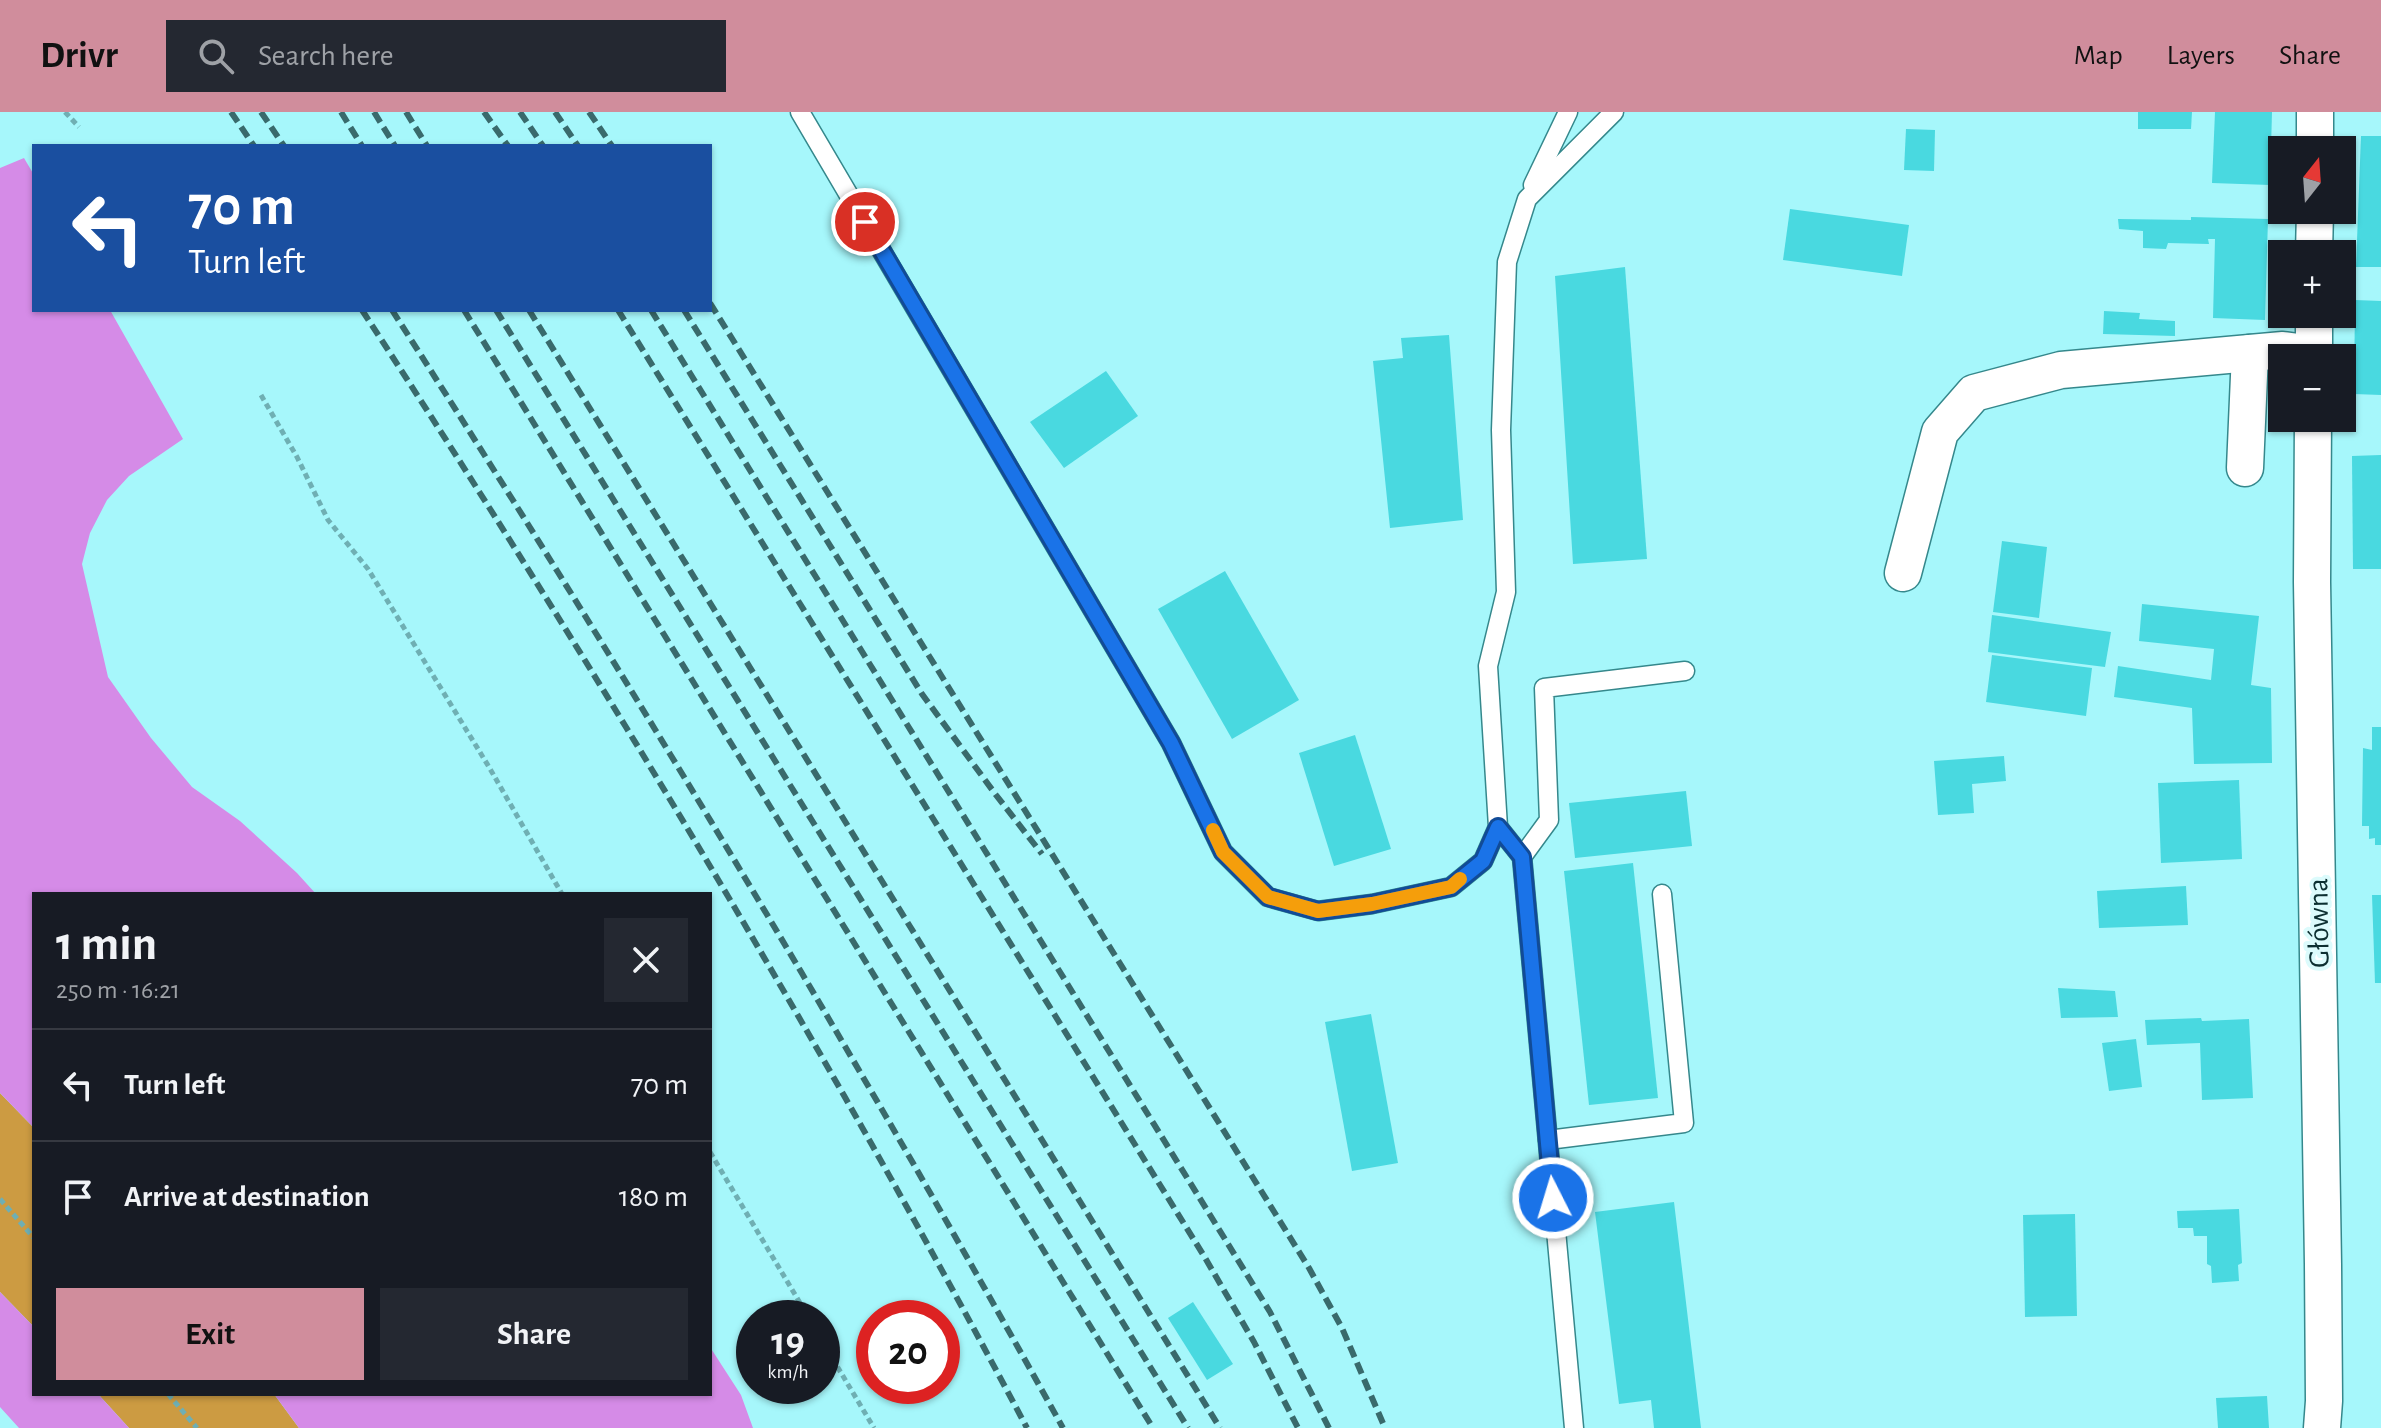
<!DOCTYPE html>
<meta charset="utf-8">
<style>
body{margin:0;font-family:"Alegreya Sans",sans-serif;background:#242831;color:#f1f3f6;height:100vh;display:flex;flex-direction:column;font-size:30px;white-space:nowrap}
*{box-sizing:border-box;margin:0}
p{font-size:26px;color:#9ea1a6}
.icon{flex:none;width:44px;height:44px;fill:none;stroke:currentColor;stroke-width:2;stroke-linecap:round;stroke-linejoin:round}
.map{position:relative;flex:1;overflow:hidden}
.side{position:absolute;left:32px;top:780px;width:680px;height:504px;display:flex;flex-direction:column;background:#171b24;border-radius:0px;box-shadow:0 2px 6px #0004}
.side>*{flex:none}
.banner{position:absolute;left:32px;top:32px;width:680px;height:168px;border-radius:0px;box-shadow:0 2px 6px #0004;background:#1a4fa0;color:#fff;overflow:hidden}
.needle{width:52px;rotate:17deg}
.buttons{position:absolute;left:2268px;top:24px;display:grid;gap:16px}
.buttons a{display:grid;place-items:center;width:88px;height:88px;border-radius:0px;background:#171b24;box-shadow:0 2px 6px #0004;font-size:40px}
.speed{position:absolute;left:736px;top:1188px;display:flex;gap:16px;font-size:40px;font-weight:700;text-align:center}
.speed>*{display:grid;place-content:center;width:104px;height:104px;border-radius:50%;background:#171b24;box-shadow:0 2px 6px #0004;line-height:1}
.speed small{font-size:20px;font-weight:400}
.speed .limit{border:12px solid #d22;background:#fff;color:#111}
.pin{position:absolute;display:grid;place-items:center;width:68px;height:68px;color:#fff;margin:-34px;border:4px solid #fff;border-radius:50%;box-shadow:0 2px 8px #0007}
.me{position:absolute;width:88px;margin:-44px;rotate:355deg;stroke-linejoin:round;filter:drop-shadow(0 0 6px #0008)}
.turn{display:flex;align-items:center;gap:28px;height:168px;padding:0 24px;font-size:36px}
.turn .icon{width:104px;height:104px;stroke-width:2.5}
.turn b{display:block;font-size:56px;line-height:68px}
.round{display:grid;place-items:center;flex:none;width:84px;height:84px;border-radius:0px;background:#242831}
.overview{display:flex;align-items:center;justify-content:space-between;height:136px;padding:0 24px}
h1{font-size:48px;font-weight:600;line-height:60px}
.action{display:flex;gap:16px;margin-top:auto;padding:16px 24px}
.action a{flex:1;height:92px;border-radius:0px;background:#d08d9c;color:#111;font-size:32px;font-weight:600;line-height:92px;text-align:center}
.action a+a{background:#242831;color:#f1f3f6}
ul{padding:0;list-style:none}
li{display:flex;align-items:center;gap:24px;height:112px;padding:0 24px;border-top:2px solid #363941}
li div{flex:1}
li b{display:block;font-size:30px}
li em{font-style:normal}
header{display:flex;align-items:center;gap:48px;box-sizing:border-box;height:112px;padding:0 40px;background:#d08d9c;color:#111}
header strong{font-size:38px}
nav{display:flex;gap:44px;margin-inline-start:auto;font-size:28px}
.search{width:560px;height:72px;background:#242831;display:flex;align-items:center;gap:20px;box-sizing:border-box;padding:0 28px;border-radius:0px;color:#9ea1a6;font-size:30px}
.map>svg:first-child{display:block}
</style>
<header>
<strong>Drivr</strong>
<div class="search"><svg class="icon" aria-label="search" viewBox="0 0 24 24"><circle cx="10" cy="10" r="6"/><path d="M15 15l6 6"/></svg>Search here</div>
<nav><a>Map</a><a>Layers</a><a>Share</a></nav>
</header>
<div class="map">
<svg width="2381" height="1316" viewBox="0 0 2381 1316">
<rect width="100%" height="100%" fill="#a6f7fb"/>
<g fill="#cc9b42">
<polygon points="0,981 34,1016 34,1215 0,1180"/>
<polygon points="98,1282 274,1282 299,1316 129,1316"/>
</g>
<g fill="#d58be7">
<polygon points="24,46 34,63 34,198 110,198 183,327 129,364 107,388 90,421 82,452 108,565 151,626 192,675 240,709 297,761 316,782 34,782 34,1016 0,981 0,56"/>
<polygon points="0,1180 34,1215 34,1282 98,1282 129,1316 19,1316 0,1295"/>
<polygon points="710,1235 741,1283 753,1316 299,1316 274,1282 710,1282"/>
</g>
<g fill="#49d9e0">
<polygon points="2138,0 2192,0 2191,17 2138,17"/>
<polygon points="2215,0 2272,0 2270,73 2212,71"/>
<polygon points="1906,17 1935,18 1934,59 1904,58"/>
<polygon points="2361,24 2381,24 2381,155 2356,155"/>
<polygon points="1790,97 1909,113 1902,164 1783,148"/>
<polygon points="2191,105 2268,107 2265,208 2213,206 2215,127 2208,127 2209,132 2168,131 2166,137 2143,136 2143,119 2119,117 2118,107 2191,108"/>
<polygon points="1625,155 1647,447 1573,452 1555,164"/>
<polygon points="2355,188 2381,189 2381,283 2354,282"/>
<polygon points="2104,199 2140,201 2139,207 2175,209 2175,224 2103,222"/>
<polygon points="1449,223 1463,408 1390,416 1373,249 1403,246 1401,226"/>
<polygon points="1106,259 1138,304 1064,356 1030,310"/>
<polygon points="2381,343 2381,457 2353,457 2352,344"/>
<polygon points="2002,429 2047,435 2039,506 1993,500"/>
<polygon points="1225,459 1299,588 1232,627 1158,497"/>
<polygon points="2142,492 2259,504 2251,573 2271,576 2272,651 2194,652 2192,596 2114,585 2118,554 2211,568 2214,537 2139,529"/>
<polygon points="1992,503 2111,520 2105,555 1988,540"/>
<polygon points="1992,543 2092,556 2086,604 1986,590"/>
<polygon points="2372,615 2381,615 2381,733 2375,733 2375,726 2369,727 2369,714 2362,714 2363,636 2372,638"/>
<polygon points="1355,623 1391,737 1334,754 1299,641"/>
<polygon points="2004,644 2006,669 1972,672 1974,701 1938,703 1934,649"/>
<polygon points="2239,668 2242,747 2161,751 2158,671"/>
<polygon points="1686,679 1692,734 1575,746 1569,691"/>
<polygon points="1633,751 1658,986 1589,993 1564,759"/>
<polygon points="2186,774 2188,813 2099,816 2097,779"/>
<polygon points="2372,783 2381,783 2381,871 2375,871"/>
<polygon points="2058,876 2115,879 2118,905 2061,906"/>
<polygon points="1371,902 1398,1051 1352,1059 1325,910"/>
<polygon points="2201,906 2202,909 2249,907 2253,986 2202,988 2200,931 2147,933 2145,908"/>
<polygon points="2136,927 2142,975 2109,979 2102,931"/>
<polygon points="1674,1090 1701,1316 1654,1316 1651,1288 1619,1292 1595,1100"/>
<polygon points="2239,1097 2242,1151 2238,1153 2239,1169 2212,1171 2211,1154 2207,1152 2207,1124 2194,1124 2193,1116 2178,1116 2177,1099"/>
<polygon points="2075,1102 2077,1204 2025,1205 2023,1103"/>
<polygon points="1193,1190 1233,1252 1207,1268 1168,1206"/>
<polygon points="2267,1284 2269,1316 2218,1316 2216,1286"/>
</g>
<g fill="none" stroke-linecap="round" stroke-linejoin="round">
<g stroke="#35888c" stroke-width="21">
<g id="lane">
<polyline points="800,0 1171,631 1223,740 1268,785 1318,799 1372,792 1451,775 1483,749 1498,715 1488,554 1506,480 1501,318 1507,150 1527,87 1614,0"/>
<polyline points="1533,73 1568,0"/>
<polyline points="1498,715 1522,745 1574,1316"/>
<polyline points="1522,745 1549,708 1544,576 1685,559"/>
<polyline points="1548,1028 1684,1011 1662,782"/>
</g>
</g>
<g stroke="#35888c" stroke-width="39">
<g id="street">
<polyline points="2315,38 2315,0"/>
<polyline points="2314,142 2315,98"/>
<polyline points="2314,246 2314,202"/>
<polyline points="2313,306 2312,470 2323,1152 2324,1289 2322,1316"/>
<polyline points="2245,356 2250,241"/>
<polyline points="1903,461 1940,320 1974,281 2061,258 2283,238 2314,242"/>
</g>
</g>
<g stroke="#6fafb3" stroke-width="5" stroke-dasharray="6 4" stroke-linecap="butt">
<polyline points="65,0 79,15"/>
<polyline points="261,283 297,345 328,408 368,457 489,655 562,782"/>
<polyline points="710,1040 809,1206"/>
<polyline points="0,1087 34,1126"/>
<polyline points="822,1229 874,1316"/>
<polyline points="168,1282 197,1316"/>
</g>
<use href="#lane" stroke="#fff" stroke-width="18"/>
<use href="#street" stroke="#fff" stroke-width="36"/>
<g stroke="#396a6c" stroke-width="6" stroke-dasharray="12 6" stroke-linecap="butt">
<polyline points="231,0 254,34"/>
<polyline points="261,0 284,34"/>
<polyline points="341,0 362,34"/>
<polyline points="374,0 395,34"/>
<polyline points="406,0 427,34"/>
<polyline points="484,0 508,34"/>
<polyline points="520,0 543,34"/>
<polyline points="555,0 578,34"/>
<polyline points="589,0 612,34"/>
<polyline points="710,191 1309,1156 1342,1216 1385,1316"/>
<path d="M362,198C599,561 824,933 1027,1316"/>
<path d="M392,198C627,564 852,936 1063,1316"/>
<polyline points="464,198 1153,1316"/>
<polyline points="496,198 1188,1316"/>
<polyline points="529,198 1220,1316"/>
<polyline points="618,198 1204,1144 1254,1230 1298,1316"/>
<polyline points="651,198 1270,1200 1329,1316"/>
<polyline points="684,198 922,582 996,683 1042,742"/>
</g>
</g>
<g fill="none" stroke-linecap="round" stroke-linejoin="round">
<g stroke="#114b97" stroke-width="20">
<polyline id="route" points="865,110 1171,631 1223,740 1268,785 1318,799 1372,792 1451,775 1483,749 1498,715 1522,745 1553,1086"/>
</g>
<use href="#route" stroke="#1a73e8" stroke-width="14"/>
<polyline stroke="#f59e0b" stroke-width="14" points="1213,718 1223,740 1268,785 1318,799 1372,792 1451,775 1460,767"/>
</g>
<g text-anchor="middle" stroke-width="8" stroke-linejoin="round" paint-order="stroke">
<g font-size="30" fill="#0c2f31" stroke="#dcfbfc">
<text transform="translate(2318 811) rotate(-91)" y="10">Główna</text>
</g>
</g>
</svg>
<div class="buttons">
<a><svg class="needle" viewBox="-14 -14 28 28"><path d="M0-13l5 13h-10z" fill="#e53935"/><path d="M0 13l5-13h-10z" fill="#9ea1a6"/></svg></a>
<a>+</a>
<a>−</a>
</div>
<div class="speed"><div>19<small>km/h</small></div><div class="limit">20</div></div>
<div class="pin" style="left:865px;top:110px;background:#d93025"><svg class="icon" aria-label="arrive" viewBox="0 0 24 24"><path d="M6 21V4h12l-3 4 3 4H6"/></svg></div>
<svg class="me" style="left:1553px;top:1086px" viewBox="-20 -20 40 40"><circle r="17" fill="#1a73e8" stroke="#fff" stroke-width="3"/><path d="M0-11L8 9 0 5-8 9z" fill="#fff"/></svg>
<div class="banner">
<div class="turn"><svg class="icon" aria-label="left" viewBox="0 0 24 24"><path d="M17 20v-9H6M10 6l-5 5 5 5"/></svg><div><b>70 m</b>Turn left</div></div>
</div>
<section class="side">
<div class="overview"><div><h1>1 min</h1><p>250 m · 16:21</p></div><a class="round"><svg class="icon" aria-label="close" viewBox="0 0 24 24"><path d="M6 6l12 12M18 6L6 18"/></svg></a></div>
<ul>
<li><svg class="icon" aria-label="left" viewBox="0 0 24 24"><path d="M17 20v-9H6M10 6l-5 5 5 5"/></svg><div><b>Turn left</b></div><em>70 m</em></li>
<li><svg class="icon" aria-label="arrive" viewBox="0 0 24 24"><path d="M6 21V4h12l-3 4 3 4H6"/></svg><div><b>Arrive at destination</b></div><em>180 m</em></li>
</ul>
<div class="action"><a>Exit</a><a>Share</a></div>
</section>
</div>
